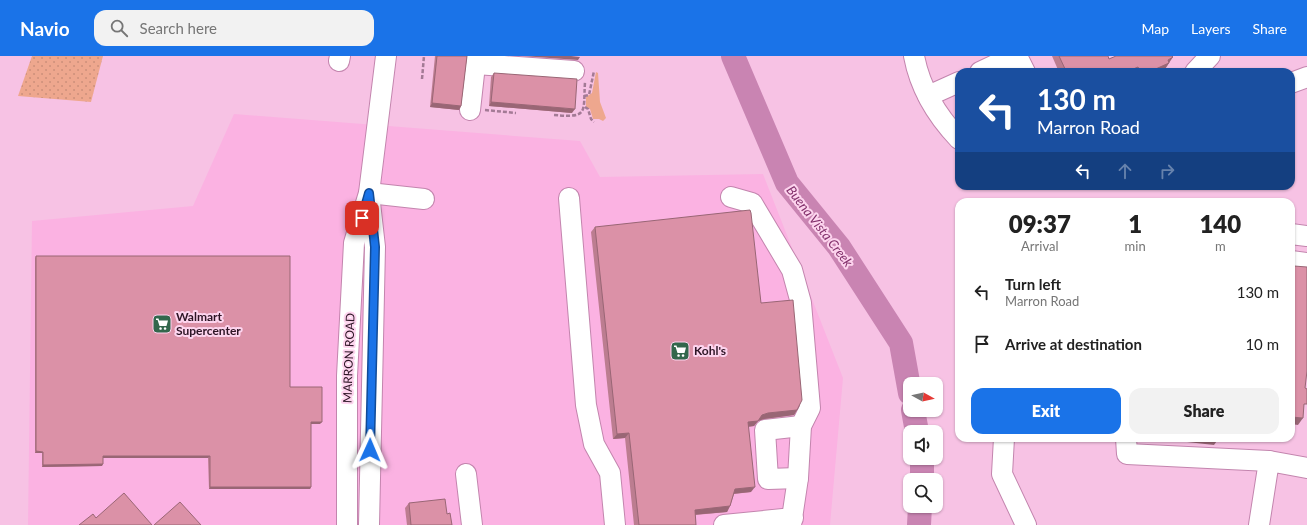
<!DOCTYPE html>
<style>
body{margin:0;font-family:Lato,sans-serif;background:#f2f2f2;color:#222;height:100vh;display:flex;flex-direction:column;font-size:15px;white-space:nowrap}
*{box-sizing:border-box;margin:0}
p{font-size:13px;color:#767676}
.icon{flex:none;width:22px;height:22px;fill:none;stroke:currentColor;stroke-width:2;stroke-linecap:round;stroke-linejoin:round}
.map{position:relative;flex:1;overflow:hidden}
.sheet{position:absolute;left:955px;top:142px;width:340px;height:244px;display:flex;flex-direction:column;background:#fff;border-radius:12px;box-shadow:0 1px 3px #0004}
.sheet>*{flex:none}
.hud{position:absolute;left:955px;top:12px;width:340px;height:122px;border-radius:12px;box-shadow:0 1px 3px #0004;background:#1a4fa0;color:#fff;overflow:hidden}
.needle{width:26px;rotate:98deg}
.fabs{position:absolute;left:903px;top:321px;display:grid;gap:8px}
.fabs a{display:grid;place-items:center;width:40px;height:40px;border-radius:8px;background:#fff;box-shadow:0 1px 3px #0004;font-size:20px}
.pin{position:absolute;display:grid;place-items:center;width:34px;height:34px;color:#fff;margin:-17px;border-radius:8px;box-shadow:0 2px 6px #0006}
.me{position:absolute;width:44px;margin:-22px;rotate:1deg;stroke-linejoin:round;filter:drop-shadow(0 0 3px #0008)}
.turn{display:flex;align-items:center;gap:14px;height:84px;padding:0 16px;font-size:18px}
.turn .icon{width:52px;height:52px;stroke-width:2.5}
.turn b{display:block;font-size:28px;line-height:34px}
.lanes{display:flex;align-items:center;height:38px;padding:0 16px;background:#0003;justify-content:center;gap:20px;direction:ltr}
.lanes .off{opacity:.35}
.eta{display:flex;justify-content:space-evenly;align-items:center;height:68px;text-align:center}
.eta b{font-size:24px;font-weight:800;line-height:28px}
.button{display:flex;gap:8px;margin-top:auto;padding:8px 16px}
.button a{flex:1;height:46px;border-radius:12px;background:#1a73e8;color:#fff;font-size:16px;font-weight:800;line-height:46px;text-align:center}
.button a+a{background:#f2f2f2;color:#222}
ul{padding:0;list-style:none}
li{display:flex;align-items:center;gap:12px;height:52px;padding:0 16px}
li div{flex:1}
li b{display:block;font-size:15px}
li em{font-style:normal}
header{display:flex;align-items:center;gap:24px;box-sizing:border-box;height:56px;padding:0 20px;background:#1a73e8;color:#fff}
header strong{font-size:19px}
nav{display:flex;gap:22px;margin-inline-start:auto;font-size:14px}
.search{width:280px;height:36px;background:#f2f2f2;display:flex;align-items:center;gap:10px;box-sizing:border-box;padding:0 14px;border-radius:12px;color:#767676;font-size:15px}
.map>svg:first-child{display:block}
</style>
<header>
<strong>Navio</strong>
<div class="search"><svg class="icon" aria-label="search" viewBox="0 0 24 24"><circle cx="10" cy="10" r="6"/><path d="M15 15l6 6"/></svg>Search here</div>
<nav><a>Map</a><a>Layers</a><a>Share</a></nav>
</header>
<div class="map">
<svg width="1307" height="469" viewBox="0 0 1307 469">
<defs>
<pattern id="grass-dots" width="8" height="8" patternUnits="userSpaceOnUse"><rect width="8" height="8" fill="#eea78e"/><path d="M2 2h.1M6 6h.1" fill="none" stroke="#cc8f7a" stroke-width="1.8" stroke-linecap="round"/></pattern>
</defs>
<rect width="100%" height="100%" fill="#f7c2e4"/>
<polygon fill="#fbb2e2" points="234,58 580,85 600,121 763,118 843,322 830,469 28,469 32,165 193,150"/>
<polygon fill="url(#grass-dots)" points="32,0 103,0 91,46 18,40"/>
<polygon fill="#eea78e" points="596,16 598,17 600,46 606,62 603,65 599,63 593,63 590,53 586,51 586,41 592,37"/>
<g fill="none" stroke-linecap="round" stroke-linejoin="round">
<g stroke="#c984b2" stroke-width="24">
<polyline points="733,0 787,127 839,191 901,287 910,337"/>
<polyline points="913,354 917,376"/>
<polyline points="922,402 922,424"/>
<polyline points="919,469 920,450"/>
</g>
<g stroke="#c385ae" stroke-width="22">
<g id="minor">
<path d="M914,0C920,32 937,60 959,83"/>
<polyline points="1017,0 1025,16"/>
<polyline points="339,5 340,0"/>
<polyline points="476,8 574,15"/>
<polyline points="980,16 1014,0"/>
<polyline points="1195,16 1210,0"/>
<polyline points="1291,27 1307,21"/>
<polyline points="928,40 959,26"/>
<polyline points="470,54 476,0"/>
<polyline points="369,137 424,143"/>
<polyline points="731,141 752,147 792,214 801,247 810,352 801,370 798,422 791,469"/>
<polyline points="569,142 586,349 594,388 610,417 615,469"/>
<polyline points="1291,178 1307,180"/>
<polyline points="1291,205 1307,207"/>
<polyline points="1004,382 1002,418 1026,469"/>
<polyline points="1126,382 1127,398 1269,405"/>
<polyline points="466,418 472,469"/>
<polyline points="798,422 768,423 765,374 801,370"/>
<polyline points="347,469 347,320 354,187 369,137 386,0"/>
<polyline points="369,469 375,191 370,147"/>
<polyline points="724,469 793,462"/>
<polyline points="1259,469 1269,405 1307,412"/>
</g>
</g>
<g stroke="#a37a95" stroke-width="2.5" stroke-dasharray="4 2" stroke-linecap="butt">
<polyline points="422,23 424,0"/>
<polyline points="584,40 589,39 594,15"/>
<polyline points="585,51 588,53 591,63 594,66"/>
<polyline points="485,54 516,57"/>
<path d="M554,59C589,62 583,57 585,26"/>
</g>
<use href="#minor" stroke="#fff" stroke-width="20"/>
</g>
<g fill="#bc7d90">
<polygon points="435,0 467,0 461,50 459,54 430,51"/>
<polygon points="1052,0 1108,0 1109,3 1169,7 1165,13 1158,16 1059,16"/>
<polygon points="494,17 572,57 489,50 491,21"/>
<polygon points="595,171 761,247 797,354 794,359 764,363 758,365 754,370 748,371 751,436 734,438 730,450 727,456 695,459 696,469 634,469 625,382 613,383 591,176"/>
<polygon points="36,200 290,331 320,368 311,368 311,431 310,433 209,433 208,402 103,402 102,410 42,411 42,397 35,397 35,202"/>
<polygon points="409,447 447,458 452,469 407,469 405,452"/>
</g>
<g fill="#996675">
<polygon points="522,0 571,0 580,1 578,4"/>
<polygon points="1173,1 1165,13 1158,16 1149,16 1168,4"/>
<polygon points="1138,11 1135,16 1126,16"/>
<polygon points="491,46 575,53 572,57 489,50"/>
<polygon points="432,47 461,50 459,54 430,51"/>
<polygon points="797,354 794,359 764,363 758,365 762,359 768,357"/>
<polygon points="1291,361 1303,362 1298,369 1291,368"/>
<polygon points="758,365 754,370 744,371 748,366"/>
<polygon points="311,366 322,366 320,368 310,368"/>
<polygon points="629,377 625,382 613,383 617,378"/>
<polygon points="1151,382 1219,382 1214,389"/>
<polygon points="36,395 43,396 42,397 35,397"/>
<polygon points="103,400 210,400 208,402 102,402"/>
<polygon points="103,408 102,410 42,411 43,409"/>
<polygon points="210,431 311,431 310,433 209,433"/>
<polygon points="755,431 751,436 731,438 735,433"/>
<polygon points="730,450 727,456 691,459 695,454"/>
</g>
<g fill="#db91a7" stroke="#996675">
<polygon points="437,0 467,0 461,50 432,47"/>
<polygon points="1059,0 1108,0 1109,3 1116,0 1172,0 1173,1 1168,4 1169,7 1149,16 1147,16 1146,14 1141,16 1138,11 1126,16 1063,16 1066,15"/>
<polygon points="494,17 577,23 575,53 491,46"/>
<polygon points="750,154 751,157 761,247 793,244 802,344 797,354 768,357 762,359 758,365 748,366 755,431 735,433 730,450 695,454 696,469 639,469 629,377 617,378 595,171"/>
<polygon points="36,200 290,200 290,331 322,331 322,366 311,366 311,431 210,431 210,400 103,400 103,408 43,409 43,396 36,395"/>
<polygon points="1291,208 1294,210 1307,211 1307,315 1305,332 1307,333 1307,348 1304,348 1303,362 1291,361"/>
<polygon points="124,437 152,469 79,469 93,458 96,462"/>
<polygon points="445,443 447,458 450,457 452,469 411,469 409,447"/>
<polygon points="180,446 201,469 154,469"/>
</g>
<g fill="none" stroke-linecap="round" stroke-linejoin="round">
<g stroke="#114b97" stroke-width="10">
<polyline id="route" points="362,162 369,137 375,191 370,394"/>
</g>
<use href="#route" stroke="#1a73e8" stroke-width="7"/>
</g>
<defs>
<g id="supermarket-square" transform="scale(1)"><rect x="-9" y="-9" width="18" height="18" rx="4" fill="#32674c" stroke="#fdd4ee"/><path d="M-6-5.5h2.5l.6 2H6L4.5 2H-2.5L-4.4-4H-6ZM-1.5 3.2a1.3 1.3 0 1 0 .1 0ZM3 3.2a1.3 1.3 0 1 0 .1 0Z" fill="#fff"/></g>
</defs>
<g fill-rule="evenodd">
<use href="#supermarket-square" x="162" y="268"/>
<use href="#supermarket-square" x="680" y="295"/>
</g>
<g text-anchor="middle" stroke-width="4" stroke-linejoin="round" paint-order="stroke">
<g font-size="12" font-weight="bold" fill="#2d1525" stroke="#fdd4ee" text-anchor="start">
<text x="176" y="265">Walmart<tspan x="176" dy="14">Supercenter</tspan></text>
<text x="694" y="299">Kohl's</text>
</g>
<g font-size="12" fill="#2d1525" stroke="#fdd4ee">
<text transform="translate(349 302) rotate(-88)" y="4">MARRON ROAD</text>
</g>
<g font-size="13" font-style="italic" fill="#83316c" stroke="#fdd4ee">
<text transform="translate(820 170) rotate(52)" y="5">Buena Vista Creek</text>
</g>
</g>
</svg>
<div class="fabs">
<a><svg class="needle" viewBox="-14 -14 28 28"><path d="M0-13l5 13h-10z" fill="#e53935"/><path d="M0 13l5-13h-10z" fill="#767676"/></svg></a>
<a><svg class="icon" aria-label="sound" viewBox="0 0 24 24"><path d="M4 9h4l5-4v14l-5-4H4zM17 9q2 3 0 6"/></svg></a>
<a><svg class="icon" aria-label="search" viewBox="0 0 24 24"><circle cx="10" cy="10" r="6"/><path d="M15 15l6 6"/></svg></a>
</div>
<div class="pin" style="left:362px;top:162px;background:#d93025"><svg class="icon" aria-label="arrive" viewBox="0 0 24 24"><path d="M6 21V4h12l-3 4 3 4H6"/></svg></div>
<svg class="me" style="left:370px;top:394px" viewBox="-20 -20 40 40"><path d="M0-17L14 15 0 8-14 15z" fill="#1a73e8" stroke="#fff" stroke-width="4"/></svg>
<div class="hud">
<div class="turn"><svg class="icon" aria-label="left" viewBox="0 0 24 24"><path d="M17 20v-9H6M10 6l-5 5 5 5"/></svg><div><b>130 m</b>Marron Road</div></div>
<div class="lanes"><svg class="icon" aria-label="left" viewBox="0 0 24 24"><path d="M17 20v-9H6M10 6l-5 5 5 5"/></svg><svg class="icon off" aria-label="ahead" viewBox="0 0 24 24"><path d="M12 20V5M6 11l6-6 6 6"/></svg><svg class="icon off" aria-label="right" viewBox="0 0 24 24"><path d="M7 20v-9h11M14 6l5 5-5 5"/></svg></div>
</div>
<section class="sheet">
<div class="eta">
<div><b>09:37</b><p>Arrival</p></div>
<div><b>1</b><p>min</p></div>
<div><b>140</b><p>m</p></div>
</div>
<ul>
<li><svg class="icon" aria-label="left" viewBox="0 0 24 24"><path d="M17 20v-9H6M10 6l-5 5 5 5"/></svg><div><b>Turn left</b><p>Marron Road</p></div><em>130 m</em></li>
<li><svg class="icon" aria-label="arrive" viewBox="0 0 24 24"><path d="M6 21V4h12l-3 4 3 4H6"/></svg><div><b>Arrive at destination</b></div><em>10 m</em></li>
</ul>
<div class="button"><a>Exit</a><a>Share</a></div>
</section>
</div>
